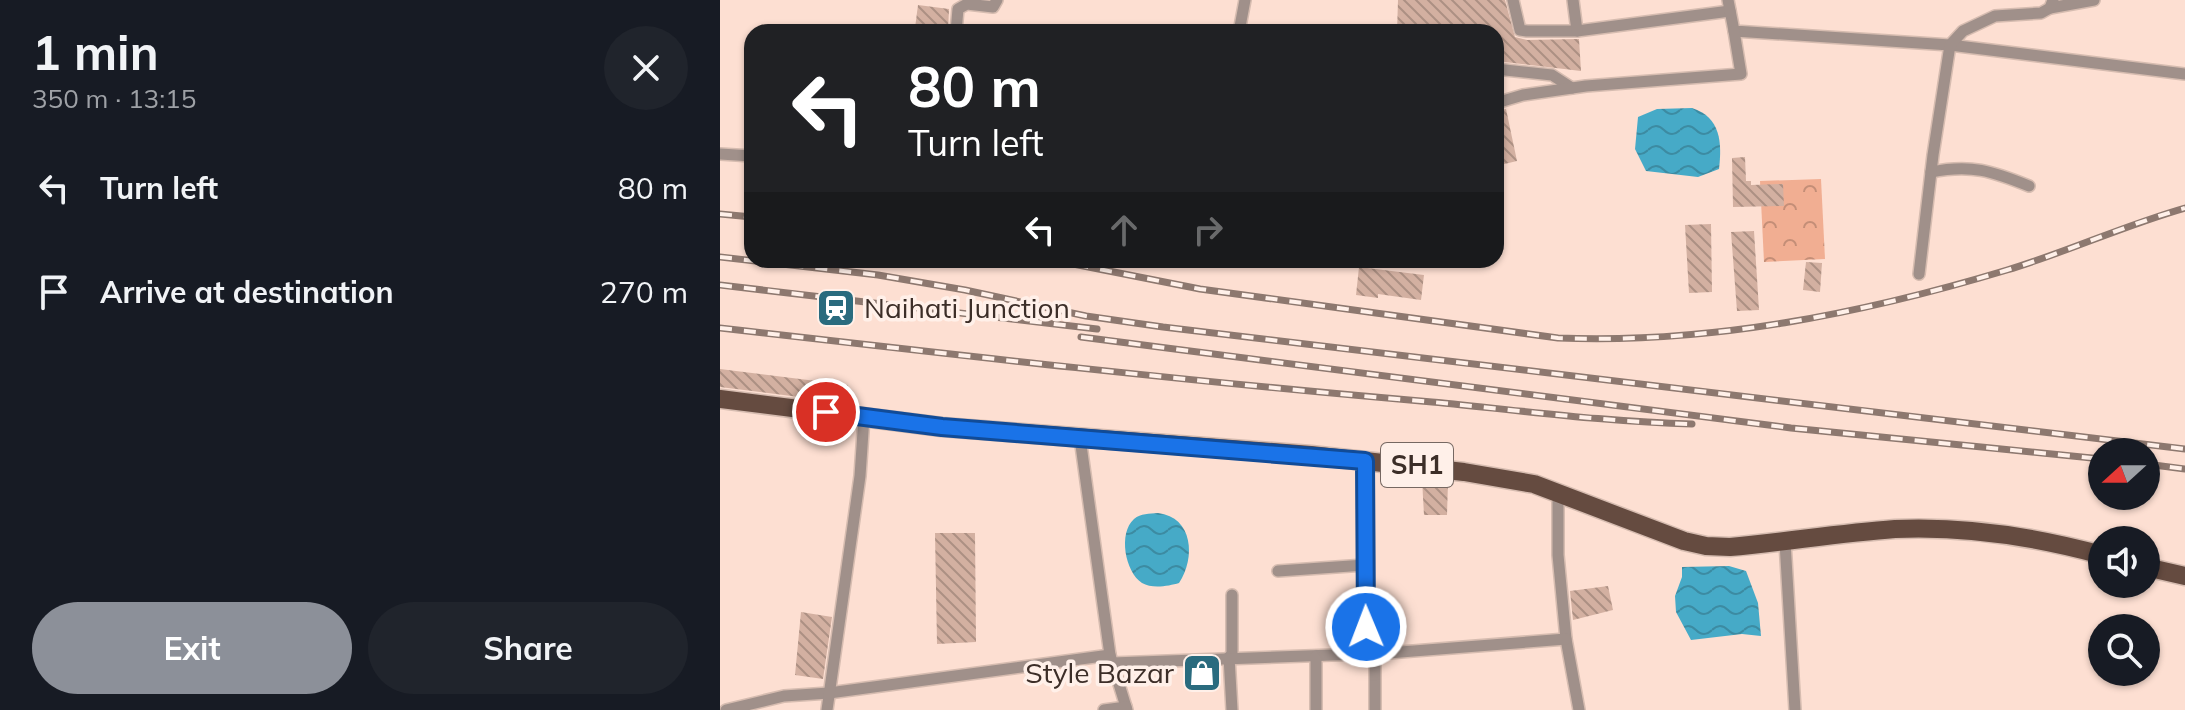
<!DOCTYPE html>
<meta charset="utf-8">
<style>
body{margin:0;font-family:Mulish,sans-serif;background:#20242c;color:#f1f3f6;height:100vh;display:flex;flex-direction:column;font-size:30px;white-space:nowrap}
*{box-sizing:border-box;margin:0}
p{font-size:26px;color:#9ea1a6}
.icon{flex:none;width:44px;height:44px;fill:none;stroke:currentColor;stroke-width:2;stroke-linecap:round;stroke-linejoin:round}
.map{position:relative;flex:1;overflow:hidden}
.drawer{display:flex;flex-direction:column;background:#171b24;width:720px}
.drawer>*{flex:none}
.guide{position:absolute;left:24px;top:24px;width:760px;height:244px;border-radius:24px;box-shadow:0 2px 6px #0004;background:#202124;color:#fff;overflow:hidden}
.needle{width:52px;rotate:249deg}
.buttons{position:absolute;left:1368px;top:438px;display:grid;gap:16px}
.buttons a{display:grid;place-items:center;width:72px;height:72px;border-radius:50%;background:#171b24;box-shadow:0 2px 6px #0004;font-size:40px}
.pin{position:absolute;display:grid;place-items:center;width:68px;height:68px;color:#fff;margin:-34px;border:4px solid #fff;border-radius:50%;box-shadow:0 2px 8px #0007}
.me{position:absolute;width:88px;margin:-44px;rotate:359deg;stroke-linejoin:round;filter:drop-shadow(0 0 6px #0008)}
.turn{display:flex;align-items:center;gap:28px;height:168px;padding:0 32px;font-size:36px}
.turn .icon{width:104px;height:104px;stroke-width:2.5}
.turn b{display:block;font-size:56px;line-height:68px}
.lanes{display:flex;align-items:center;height:76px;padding:0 32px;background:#0003;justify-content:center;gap:40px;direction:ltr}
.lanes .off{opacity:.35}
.round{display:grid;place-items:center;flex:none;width:84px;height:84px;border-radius:42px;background:#20242c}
.summary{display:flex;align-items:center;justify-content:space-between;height:136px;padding:0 32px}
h1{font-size:48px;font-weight:700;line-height:60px}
.cta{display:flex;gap:16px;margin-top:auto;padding:16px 32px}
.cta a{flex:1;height:92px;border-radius:48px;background:#8c9099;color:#fff;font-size:32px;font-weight:700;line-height:92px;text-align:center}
.cta a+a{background:#20242c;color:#f1f3f6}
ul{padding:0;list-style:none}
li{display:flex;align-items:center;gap:24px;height:104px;padding:0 32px}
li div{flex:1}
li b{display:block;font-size:30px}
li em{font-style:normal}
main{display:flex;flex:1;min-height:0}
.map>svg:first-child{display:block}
</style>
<main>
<section class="drawer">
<div class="summary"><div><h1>1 min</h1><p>350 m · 13:15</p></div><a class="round"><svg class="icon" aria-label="close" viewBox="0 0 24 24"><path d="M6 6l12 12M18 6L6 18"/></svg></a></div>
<ul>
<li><svg class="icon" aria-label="left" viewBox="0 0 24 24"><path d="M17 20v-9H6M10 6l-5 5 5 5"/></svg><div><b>Turn left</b></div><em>80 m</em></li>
<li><svg class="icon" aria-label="arrive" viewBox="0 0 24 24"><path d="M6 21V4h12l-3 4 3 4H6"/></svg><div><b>Arrive at destination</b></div><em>270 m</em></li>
</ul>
<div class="cta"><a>Exit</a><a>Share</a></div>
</section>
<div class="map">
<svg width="1465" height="710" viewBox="0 0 1465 710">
<defs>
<pattern id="park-crowns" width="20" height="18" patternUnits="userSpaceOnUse" patternTransform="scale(2)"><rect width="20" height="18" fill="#f1ae92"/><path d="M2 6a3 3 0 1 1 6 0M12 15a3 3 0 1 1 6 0" fill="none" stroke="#c48e77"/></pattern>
<pattern id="water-waves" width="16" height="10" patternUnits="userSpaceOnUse" patternTransform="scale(2)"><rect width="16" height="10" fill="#46aac7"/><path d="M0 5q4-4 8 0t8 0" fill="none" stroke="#3c8ba2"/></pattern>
<pattern id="building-back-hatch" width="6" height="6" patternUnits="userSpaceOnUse" patternTransform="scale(2)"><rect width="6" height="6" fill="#d3b0a1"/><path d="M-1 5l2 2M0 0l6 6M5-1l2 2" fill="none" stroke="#ac9083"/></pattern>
</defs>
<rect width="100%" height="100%" fill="#fddfd2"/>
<polygon fill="url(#park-crowns)" points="1101,179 1105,259 1044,262 1040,181"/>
<g fill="url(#water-waves)">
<path d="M972,108C1001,117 1002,143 999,169L978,177L926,171L915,149L918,117L937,109Z"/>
<path d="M438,513C473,517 476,558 459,583C449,586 432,589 422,583C405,572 398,533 414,519C421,513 429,514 438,513Z"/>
<polygon points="1009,566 1026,571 1038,603 1041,636 1022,634 971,640 956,612 955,596 962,577 962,567"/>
</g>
<g fill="url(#building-back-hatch)">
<polygon points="678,0 785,0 795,37 807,40 859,39 861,71 776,61 776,32 677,32"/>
<polygon points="198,5 229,9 228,32 195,28"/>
<polygon points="786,109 797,161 776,166 776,111"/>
<polygon points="1025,157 1026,181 1031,181 1031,185 1063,184 1064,206 1013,207 1012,158"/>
<polygon points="991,224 992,292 969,293 965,225"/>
<polygon points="1034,231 1039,310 1017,311 1011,232"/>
<polygon points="1086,262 1102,263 1100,292 1083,290"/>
<polygon points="639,267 704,275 701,300 658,294 658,298 636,295"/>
<polygon points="0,369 128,385 126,403 0,387"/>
<polygon points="702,479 728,482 727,515 704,515"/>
<polygon points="215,533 255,533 256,642 217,644"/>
<polygon points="888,586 893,610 853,620 850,591"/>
<polygon points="81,612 112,617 103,679 75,675"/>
</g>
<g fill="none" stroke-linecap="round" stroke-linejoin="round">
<g stroke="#d6bcb0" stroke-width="14">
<g id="street">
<polyline points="793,0 800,30 807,31 857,31 1010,11"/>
<polyline points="853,0 857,31"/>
<polyline points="1008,0 1014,31 1230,45 1465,74"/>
<polyline points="1330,8 1374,0"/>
<polyline points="236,32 238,9 247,4 273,7 277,0"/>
<polyline points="519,32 525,0"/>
<polyline points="776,69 832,75 852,88"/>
<polyline points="776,103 803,95 866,86 1021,74 1014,31"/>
<polyline points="0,154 32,156"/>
<path d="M1211,172C1251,164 1272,171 1309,186"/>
<polyline points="1199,274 1213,155 1230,45 1243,31 1275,16 1321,13 1330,8 1333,0"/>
<polyline points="360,438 390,655 407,710"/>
<polyline points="645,461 646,653"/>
<polyline points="838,492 838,555 846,639 859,710"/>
<polyline points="1065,542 1075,710"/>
<polyline points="558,571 645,565"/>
<polyline points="512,595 512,657"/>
<polyline points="509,657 512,710"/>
<polyline points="392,663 668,653 846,639"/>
<polyline points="6,710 64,696 109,693 390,655"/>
<polyline points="107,710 140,476 144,417"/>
<polyline points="384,710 406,707"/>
<polyline points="596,710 596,656"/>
<polyline points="655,710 655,653"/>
</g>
</g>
<g stroke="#d6bcb0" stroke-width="21">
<g id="primary">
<path d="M0,399L222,427L591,455L744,472L814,484L964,541L986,546L1010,547C1065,542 1120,533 1175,529C1244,526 1316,537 1382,555"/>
<polyline points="1426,567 1465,576"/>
</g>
</g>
<use href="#street" stroke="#a0908a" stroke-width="11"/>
<use href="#primary" stroke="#654b40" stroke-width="18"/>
<g stroke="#8d786f" stroke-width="7">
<g id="rail">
<polyline points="0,214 32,217"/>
<polyline points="0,257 158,275 245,290 366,316 443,327 1465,449"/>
<path d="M333,260L480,289L838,338C990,344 1141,314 1287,270C1347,252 1405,225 1465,208"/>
<polyline points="0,285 377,329"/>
<path d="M0,328C237,355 474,382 712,402C798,410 885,422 972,424"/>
<polyline points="361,337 1071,428 1382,459"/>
<polyline points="1426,464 1465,469"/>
</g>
</g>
<use href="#rail" stroke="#fff0e9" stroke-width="4" stroke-dasharray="12" stroke-linecap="butt"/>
</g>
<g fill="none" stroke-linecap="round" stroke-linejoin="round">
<g stroke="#114b97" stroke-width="20">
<polyline id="route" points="106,412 222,427 645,461 646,627"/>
</g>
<use href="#route" stroke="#1a73e8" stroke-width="14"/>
</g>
<defs>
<g id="station-square" transform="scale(2)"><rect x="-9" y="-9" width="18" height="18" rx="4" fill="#2a6b7e" stroke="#fff0e9"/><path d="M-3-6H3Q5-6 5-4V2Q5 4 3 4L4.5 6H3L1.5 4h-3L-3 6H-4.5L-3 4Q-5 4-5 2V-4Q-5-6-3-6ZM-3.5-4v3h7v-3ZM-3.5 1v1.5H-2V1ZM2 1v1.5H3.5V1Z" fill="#fff"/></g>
<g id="shop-square" transform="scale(2)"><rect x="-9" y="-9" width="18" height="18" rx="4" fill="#2a6b7e" stroke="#fff0e9"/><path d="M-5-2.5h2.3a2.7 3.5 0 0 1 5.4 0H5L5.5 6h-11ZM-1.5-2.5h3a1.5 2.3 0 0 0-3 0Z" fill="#fff"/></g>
</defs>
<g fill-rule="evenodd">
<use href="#station-square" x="116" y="308"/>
<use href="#shop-square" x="482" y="673"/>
</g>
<g text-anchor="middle" stroke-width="7" stroke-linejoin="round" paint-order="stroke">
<rect fill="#fff0e9" stroke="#766862" stroke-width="2" x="661" y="443" width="72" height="44" rx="6"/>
<g font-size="26" font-weight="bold" fill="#3c2e28">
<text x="697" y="474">SH1</text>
</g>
<g font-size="28" fill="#3c2e28" stroke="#fff0e9" text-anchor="start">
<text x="144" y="318">Naihati Junction</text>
<text x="454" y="683" text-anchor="end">Style Bazar</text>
</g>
</g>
</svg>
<div class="buttons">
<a><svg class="needle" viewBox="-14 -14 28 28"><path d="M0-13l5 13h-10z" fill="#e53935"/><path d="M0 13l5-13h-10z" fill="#9ea1a6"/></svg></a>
<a><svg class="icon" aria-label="sound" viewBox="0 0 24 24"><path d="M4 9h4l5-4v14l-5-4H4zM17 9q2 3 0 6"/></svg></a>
<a><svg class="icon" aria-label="search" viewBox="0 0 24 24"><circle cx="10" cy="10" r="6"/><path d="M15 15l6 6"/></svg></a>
</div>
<div class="pin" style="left:106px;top:412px;background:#d93025"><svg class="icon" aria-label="arrive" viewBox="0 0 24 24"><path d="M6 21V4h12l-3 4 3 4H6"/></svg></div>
<svg class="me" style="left:646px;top:627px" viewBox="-20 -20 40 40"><circle r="17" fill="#1a73e8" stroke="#fff" stroke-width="3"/><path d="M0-11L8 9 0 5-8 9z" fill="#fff"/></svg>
<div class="guide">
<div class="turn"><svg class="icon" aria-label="left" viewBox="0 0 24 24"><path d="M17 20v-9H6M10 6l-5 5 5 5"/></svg><div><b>80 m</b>Turn left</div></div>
<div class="lanes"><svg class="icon" aria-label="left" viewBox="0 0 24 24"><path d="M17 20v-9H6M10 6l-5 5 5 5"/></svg><svg class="icon off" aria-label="ahead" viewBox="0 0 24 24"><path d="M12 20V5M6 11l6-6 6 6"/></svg><svg class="icon off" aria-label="right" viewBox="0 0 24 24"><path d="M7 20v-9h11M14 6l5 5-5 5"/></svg></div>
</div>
</div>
</main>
